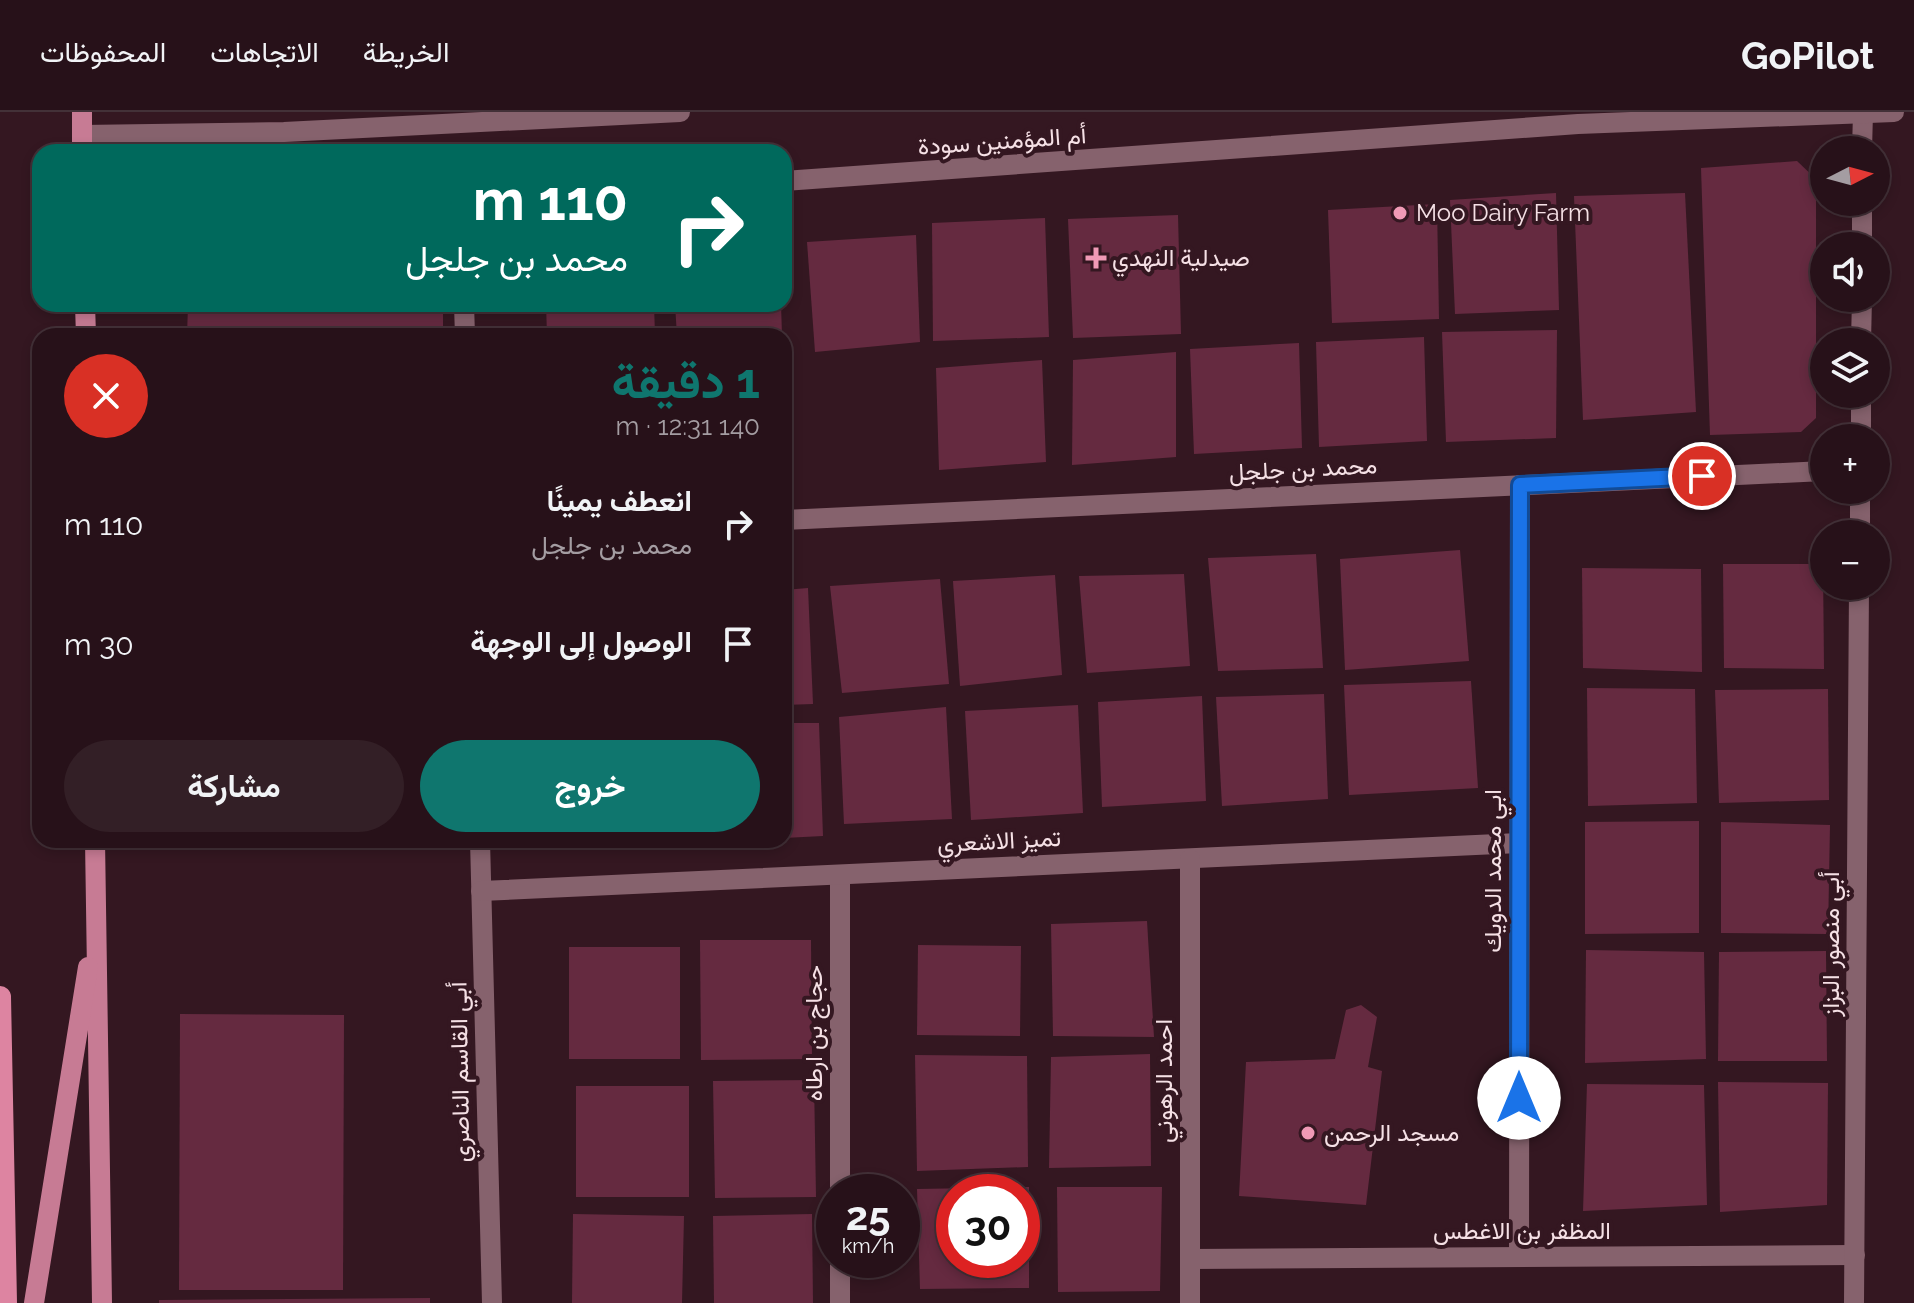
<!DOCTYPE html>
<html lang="ar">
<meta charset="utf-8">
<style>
body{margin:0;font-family:Raleway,Vazirmatn,sans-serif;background:#331f26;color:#f1f3f6;direction:rtl;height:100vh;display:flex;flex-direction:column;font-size:30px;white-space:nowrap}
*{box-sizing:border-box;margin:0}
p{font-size:26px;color:#a49da2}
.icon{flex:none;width:44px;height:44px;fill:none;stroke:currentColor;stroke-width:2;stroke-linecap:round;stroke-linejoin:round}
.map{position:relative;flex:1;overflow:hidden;direction:ltr}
.drawer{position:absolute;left:32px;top:216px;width:760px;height:520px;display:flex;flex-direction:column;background:#271119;border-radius:24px;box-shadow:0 4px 12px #0003,0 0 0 2px #433138;direction:rtl}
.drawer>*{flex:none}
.hud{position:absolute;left:32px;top:32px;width:760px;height:168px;border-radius:24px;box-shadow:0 4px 12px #0003,0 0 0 2px #433138;direction:rtl;background:#00695c;color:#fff;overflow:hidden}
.needle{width:52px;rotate:84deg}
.fabs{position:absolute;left:1810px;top:24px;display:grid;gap:16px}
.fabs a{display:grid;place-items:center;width:80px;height:80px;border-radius:50%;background:#271119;box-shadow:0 4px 12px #0003,0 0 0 2px #433138;font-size:40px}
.speed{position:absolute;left:816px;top:1062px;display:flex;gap:16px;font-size:40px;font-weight:700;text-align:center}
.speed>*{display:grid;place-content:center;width:104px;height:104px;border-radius:50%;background:#271119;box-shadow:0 4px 12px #0003,0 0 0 2px #433138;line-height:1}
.speed small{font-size:20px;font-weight:400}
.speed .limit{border:12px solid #d22;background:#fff;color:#111}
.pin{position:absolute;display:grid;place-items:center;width:68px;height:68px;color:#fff;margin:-34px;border:4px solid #fff;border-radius:50%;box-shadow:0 2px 8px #0007}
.me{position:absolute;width:88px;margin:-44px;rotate:0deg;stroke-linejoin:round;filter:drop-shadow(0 0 6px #0008)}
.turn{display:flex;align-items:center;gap:28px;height:168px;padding:0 32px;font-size:36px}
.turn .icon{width:104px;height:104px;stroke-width:2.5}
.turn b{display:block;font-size:56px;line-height:68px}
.round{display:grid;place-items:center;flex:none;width:84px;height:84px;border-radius:42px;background:#331f26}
.summary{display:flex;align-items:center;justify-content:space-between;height:136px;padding:0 32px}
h1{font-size:48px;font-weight:700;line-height:60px;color:#0f766e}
.primary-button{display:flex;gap:16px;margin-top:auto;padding:16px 32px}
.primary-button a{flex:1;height:92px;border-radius:48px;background:#0f766e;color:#fff;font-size:32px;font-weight:700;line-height:92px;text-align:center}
.primary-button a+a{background:#331f26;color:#f1f3f6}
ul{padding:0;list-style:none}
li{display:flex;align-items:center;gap:24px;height:120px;padding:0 32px}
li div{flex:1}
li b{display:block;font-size:30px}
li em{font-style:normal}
header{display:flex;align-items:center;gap:48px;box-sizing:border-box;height:112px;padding:0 40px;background:#271119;border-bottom:2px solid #433138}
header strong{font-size:38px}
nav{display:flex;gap:44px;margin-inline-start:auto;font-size:28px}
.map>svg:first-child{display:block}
</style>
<header>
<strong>GoPilot</strong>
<nav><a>الخريطة</a><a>الاتجاهات</a><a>المحفوظات</a></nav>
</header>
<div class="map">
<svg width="1914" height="1191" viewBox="0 0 1914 1191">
<rect width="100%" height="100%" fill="#341721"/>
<g fill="#652a40" fill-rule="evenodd">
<polygon points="1797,49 1816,67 1816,306 1801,320 1710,323 1701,56"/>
<polygon points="1556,81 1559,198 1455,202 1450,88"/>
<polygon points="1685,81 1696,300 1583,308 1574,84"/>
<polygon points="1437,92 1439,207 1332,211 1328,98"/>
<polygon points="1178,103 1181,222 1073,226 1068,107"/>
<polygon points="1045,106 1049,225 933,229 932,111"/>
<polygon points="916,123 920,230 815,240 807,130"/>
<polygon points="188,192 443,192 443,224 187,224"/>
<polygon points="546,192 654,192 655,224 547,224"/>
<polygon points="675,192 781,192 782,224 677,224"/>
<polygon points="1557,218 1556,326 1446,330 1442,220"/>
<polygon points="1424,225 1427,329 1319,335 1316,230"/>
<polygon points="1299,231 1302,336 1194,342 1190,237"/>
<polygon points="1176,240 1176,345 1072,353 1073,248"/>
<polygon points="1042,248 1046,350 939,358 936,256"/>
<polygon points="784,265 788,265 793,376 784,376"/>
<polygon points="1460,438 1469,549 1345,558 1340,447"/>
<polygon points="1316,442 1323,556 1218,559 1208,446"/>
<polygon points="1723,452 1823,452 1824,557 1724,556"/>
<polygon points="1582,456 1701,457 1702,560 1583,556"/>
<polygon points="1184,462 1190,554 1087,561 1079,464"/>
<polygon points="1055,463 1062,563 960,574 953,469"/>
<polygon points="940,467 949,572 842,581 830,474"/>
<polygon points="808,476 813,592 784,593 784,478"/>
<polygon points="1471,569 1478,676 1349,683 1344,573"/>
<polygon points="1587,576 1695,577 1697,691 1588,694"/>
<polygon points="1828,577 1829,688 1719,691 1715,578"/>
<polygon points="1324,582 1328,687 1222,694 1216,585"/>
<polygon points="1202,584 1206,689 1102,695 1098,590"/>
<polygon points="1078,593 1083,701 971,708 965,599"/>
<polygon points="946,595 952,707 844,712 839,605"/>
<polygon points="784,611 819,611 823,724 784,726"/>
<polygon points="1699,709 1699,821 1585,822 1585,710"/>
<polygon points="1721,710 1830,713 1828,822 1721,821"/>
<polygon points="1147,809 1154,925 1053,924 1051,812"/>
<polygon points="700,828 811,828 812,947 701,948"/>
<polygon points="918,833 1021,834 1020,924 917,923"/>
<rect x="569" y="835" width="111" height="112"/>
<polygon points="1586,838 1704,840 1706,947 1585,951"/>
<polygon points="1826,839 1827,949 1718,949 1719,840"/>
<polygon points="1361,893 1377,905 1368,955 1382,959 1366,1093 1239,1084 1246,950 1335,947 1346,898"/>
<polygon points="180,902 344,903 343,1178 179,1178"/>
<polygon points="1150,942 1151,1054 1049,1056 1051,945"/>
<polygon points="915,943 1027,944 1028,1055 917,1059"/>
<polygon points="814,968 816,1085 715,1086 713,969"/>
<polygon points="1718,970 1828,971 1827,1093 1720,1100"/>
<polygon points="1587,972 1704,973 1707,1093 1583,1099"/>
<rect x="576" y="974" width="113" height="111"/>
<path d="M1029,1075V1176L920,1177L917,1077ZM954,1080H1022V1148H954Z"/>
<polygon points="1057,1075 1162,1075 1160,1179 1058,1180"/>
<polygon points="573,1102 684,1104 682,1191 572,1191"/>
<polygon points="812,1102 813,1191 714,1191 713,1104"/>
<polygon points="430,1186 430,1191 159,1191 159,1188"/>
</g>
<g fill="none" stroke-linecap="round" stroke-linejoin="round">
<g stroke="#86626d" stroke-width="20">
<polyline points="82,23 284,20 680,0"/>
<polyline points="1862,38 1863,1"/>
<polyline points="784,69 1578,12 1894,0"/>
<polyline points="1862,134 1862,90"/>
<polyline points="464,192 465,224"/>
<polyline points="1861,230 1862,186"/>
<polyline points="1861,326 1861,282"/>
<polyline points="784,408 1824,359"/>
<polyline points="1860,422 1860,378"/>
<polyline points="480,728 492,1191"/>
<polyline points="840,763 840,1080"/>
<polyline points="481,779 1519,731"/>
<polyline points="1519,1145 1520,373"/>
<polyline points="1190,1147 1855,1143"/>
<polyline points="840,1148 840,1191"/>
<polyline points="1190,1191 1190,747"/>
<polyline points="1854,1191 1859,474"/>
</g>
<g stroke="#c77b94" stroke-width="20">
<polyline points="82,0 82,40"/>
<polyline points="85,192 86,224"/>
<polyline points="95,728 102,1191"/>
<polyline points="34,1191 88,855"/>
</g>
<polyline stroke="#dd84a1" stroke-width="22" points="0,885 6,1191"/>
</g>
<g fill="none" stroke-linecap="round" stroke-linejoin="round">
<g stroke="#114b97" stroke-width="20">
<polyline id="route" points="1519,986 1520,373 1702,364"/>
</g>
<use href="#route" stroke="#1a73e8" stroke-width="14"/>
</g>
<g fill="#f09ab6" stroke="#341721" stroke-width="3">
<circle cx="1400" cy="101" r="8"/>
<path d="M1092 134h8v8h8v8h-8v8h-8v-8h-8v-8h8z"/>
<circle cx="1308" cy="1021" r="8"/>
</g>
<g text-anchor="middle" stroke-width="8" stroke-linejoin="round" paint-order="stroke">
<g font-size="24" fill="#f5e0e5" stroke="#341721">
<text transform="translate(1002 29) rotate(-4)" y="8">أم المؤمنين سودة</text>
<text transform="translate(1303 357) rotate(-3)" y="8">محمد بن جلجل</text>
<text transform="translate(999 729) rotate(-3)" y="8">تميز الاشعري</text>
<text transform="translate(1493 759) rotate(-90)" y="8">ابي محمد الدويك</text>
<text transform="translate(1831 832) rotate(-90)" y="8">أبي منصور البزاز</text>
<text transform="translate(814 921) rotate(-90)" y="8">حجاج بن ارطاه</text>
<text transform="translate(460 960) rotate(-91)" y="8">أبي القاسم الناصري</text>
<text transform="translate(1164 969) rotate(-90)" y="8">احمد الرهوني</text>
<text x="1522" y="1127">المظفر بن الاغطس</text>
</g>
<g font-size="24" fill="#f5e0e5" stroke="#341721" text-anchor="start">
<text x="1416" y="109">Moo Dairy Farm</text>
<text x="1112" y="154">صيدلية النهدي</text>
<text x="1324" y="1029">مسجد الرحمن</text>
</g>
</g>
</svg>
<div class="fabs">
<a><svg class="needle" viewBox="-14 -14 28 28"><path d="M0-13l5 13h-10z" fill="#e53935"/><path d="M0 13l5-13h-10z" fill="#a49da2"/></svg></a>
<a><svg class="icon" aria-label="sound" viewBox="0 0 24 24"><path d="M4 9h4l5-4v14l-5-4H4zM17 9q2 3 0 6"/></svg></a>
<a><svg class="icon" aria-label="layers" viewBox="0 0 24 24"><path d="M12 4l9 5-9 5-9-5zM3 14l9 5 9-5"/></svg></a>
<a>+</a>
<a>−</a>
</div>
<div class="speed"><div>25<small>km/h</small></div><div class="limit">30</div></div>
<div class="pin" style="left:1702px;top:364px;background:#d93025"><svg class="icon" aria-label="arrive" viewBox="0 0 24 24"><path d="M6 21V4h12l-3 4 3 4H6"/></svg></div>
<svg class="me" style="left:1519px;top:986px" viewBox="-20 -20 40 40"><circle r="19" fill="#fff"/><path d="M0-13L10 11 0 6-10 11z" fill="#1a73e8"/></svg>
<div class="hud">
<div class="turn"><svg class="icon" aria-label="right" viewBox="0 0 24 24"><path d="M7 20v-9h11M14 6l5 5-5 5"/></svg><div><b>110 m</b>محمد بن جلجل</div></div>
</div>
<section class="drawer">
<div class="summary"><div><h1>1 دقيقة</h1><p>140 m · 12:31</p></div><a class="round" style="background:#d93025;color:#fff"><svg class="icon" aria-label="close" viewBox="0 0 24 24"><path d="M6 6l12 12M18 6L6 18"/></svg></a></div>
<ul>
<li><svg class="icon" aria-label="right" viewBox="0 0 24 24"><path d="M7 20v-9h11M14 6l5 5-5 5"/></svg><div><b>انعطف يمينًا</b><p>محمد بن جلجل</p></div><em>110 m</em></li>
<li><svg class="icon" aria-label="arrive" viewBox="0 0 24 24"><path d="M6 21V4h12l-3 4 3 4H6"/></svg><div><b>الوصول إلى الوجهة</b></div><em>30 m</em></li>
</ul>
<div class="primary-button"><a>خروج</a><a>مشاركة</a></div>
</section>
</div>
